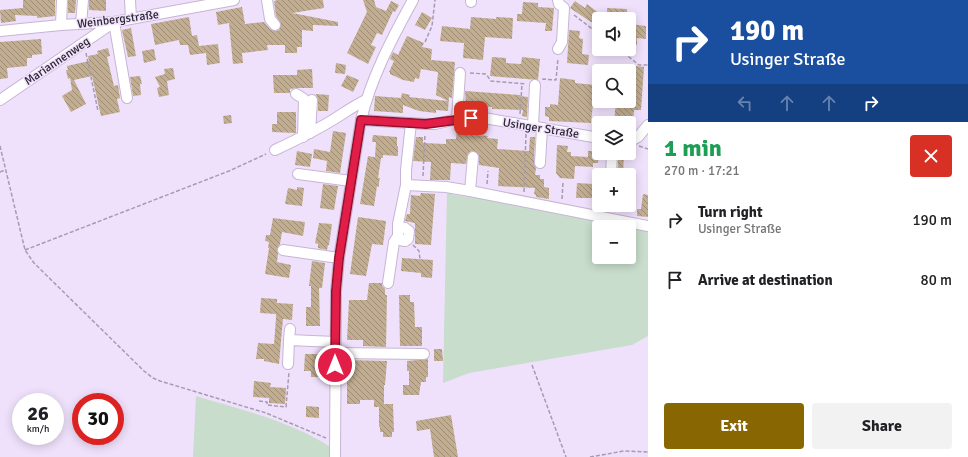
<!DOCTYPE html>
<meta charset="utf-8">
<style>
body{margin:0;font-family:Signika,sans-serif;background:#f2f2f2;color:#202124;height:100vh;display:flex;flex-direction:column;font-size:15px;white-space:nowrap}
*{box-sizing:border-box;margin:0}
p{font-size:13px;color:#757577}
.icon{flex:none;width:22px;height:22px;fill:none;stroke:currentColor;stroke-width:2;stroke-linecap:round;stroke-linejoin:round}
.map{position:relative;flex:1;overflow:hidden}
.sheet{display:flex;flex-direction:column;background:#fff;width:320px}
.sheet>*{flex:none}
.hud{background:#1a4fa0;color:#fff;overflow:hidden}
.tools{position:absolute;left:592px;top:12px;display:grid;gap:8px}
.tools a{display:grid;place-items:center;width:44px;height:44px;border-radius:4px;background:#fff;box-shadow:0 2px 10px #0003;font-size:20px}
.speed{position:absolute;left:12px;top:393px;display:flex;gap:8px;font-size:20px;font-weight:700;text-align:center}
.speed>*{display:grid;place-content:center;width:52px;height:52px;border-radius:50%;background:#fff;box-shadow:0 2px 10px #0003;line-height:1}
.speed small{font-size:10px;font-weight:400}
.speed .limit{border:6px solid #d22;background:#fff;color:#111}
.pin{position:absolute;display:grid;place-items:center;width:34px;height:34px;color:#fff;margin:-17px;border-radius:8px;box-shadow:0 2px 6px #0006}
.me{position:absolute;width:44px;margin:-22px;rotate:0deg;stroke-linejoin:round;filter:drop-shadow(0 0 3px #0008)}
.turn{display:flex;align-items:center;gap:14px;height:84px;padding:0 16px;font-size:18px}
.turn .icon{width:52px;height:52px;stroke-width:2.5}
.turn b{display:block;font-size:28px;line-height:34px}
.lanes{display:flex;align-items:center;height:38px;padding:0 16px;background:#0003;justify-content:center;gap:20px;direction:ltr}
.lanes .off{opacity:.35}
.round{display:grid;place-items:center;flex:none;width:42px;height:42px;border-radius:4px;background:#f2f2f2}
.overview{display:flex;align-items:center;justify-content:space-between;height:68px;padding:0 16px}
h1{font-size:24px;font-weight:700;line-height:30px;color:#1e9e55}
.cta{display:flex;gap:8px;margin-top:auto;padding:8px 16px}
.cta a{flex:1;height:46px;border-radius:4px;background:#886703;color:#fff;font-size:16px;font-weight:700;line-height:46px;text-align:center}
.cta a+a{background:#f2f2f2;color:#202124}
ul{padding:0;list-style:none}
li{display:flex;align-items:center;gap:12px;height:60px;padding:0 16px}
li div{flex:1}
li b{display:block;font-size:15px}
li em{font-style:normal}
main{display:flex;flex:1;min-height:0}
.map>svg:first-child{display:block}
</style>
<main>
<div class="map">
<svg width="648" height="457" viewBox="0 0 648 457">
<defs>
<pattern id="building-back-hatch" width="6" height="6" patternUnits="userSpaceOnUse"><rect width="6" height="6" fill="#c2ad90"/><path d="M-1 5l2 2M0 0l6 6M5-1l2 2" fill="none" stroke="#9e8d76"/></pattern>
</defs>
<rect width="100%" height="100%" fill="#efe1fb"/>
<g fill="#c8ddcb" fill-rule="evenodd">
<path d="M447,191L453,195L484,199L562,215L648,230V336L632,345L469,373L443,383ZM599,227H629V257H599Z"/>
<path d="M196,396C242,410 291,421 332,448L331,457H193Z"/>
</g>
<g fill="url(#building-back-hatch)">
<polygon points="23,0 55,0 55,16 37,18 37,16 15,15 16,21 1,23 0,10 23,8"/>
<polygon points="68,0 76,0 75,13 68,13"/>
<polygon points="89,0 106,0 106,11 89,10"/>
<polygon points="278,0 323,0 324,8 292,13 338,22 338,26 313,25 313,31 302,30 302,47 297,47 297,53 285,53 285,45 267,45 268,50 242,53 243,63 233,64 229,23 218,25 216,12 242,7 245,24 264,22 270,29 276,31 279,30 281,24 276,16 274,1"/>
<polygon points="363,0 374,0 376,7 386,11 391,1 399,5 395,12 393,11 382,35 377,33 371,45 376,47 368,64 347,53 367,12"/>
<polygon points="575,1 585,8 587,4 600,14 594,22 591,22 570,8"/>
<polygon points="523,2 538,3 538,7 554,8 552,31 545,31 546,23 517,21 517,14 522,14"/>
<polygon points="607,8 627,9 627,19 607,19"/>
<polygon points="422,12 432,18 425,30 415,25"/>
<polygon points="189,17 192,36 197,35 199,46 218,44 220,63 207,65 206,53 190,55 188,45 180,45 179,40 155,45 151,24"/>
<polygon points="471,17 496,19 496,17 513,18 512,39 485,37 483,60 463,58 464,43 440,41 442,26 470,29"/>
<polygon points="629,24 646,26 646,39 637,38 637,45 629,44"/>
<polygon points="131,28 136,56 128,57 122,30"/>
<polygon points="569,30 580,31 579,38 583,39 582,54 589,55 588,65 567,63"/>
<polygon points="407,36 424,43 422,47 432,49 431,60 455,62 452,98 449,97 448,111 436,110 436,113 419,111 403,105 403,113 374,111 375,96 401,98 402,93 410,95 409,97 448,101 436,95 438,72 421,69 419,79 415,78 414,82 403,80 390,74 390,72 389,72 394,61 390,59 393,52 398,55"/>
<polygon points="41,39 42,54 32,55 32,58 27,58 27,66 7,68 8,78 0,79 0,42"/>
<polygon points="108,48 110,56 107,57 114,86 118,85 120,98 117,99 120,112 101,116 92,76 74,80 86,104 71,112 62,96 72,90 70,78 68,79 66,70 68,70 67,66 89,61 88,56 98,54 97,51"/>
<polygon points="154,49 156,60 144,63 142,51"/>
<polygon points="492,57 506,58 506,63 521,64 522,57 540,59 538,80 490,76"/>
<polygon points="336,63 346,65 345,74 335,73"/>
<polygon points="636,66 644,67 641,110 634,110 633,123 614,123 616,101 629,101 629,91 634,91"/>
<polygon points="173,68 175,79 167,81 169,95 159,97 157,88 160,87 155,77 165,74 164,69"/>
<polygon points="312,69 313,88 296,88 290,89 290,93 274,93 273,75 297,75 297,70"/>
<polygon points="347,75 359,80 353,92 341,86"/>
<polygon points="140,76 142,84 140,84 141,95 133,96 130,77"/>
<polygon points="560,78 575,80 575,83 595,85 591,123 549,121 549,117 545,116 545,107 550,107 550,104 558,105"/>
<polygon points="465,91 520,95 520,96 528,97 527,117 522,116 523,110 492,109 492,107 466,105"/>
<polygon points="316,94 329,95 328,111 318,111 318,100"/>
<polygon points="277,112 296,112 296,133 272,132 272,124 277,124"/>
<polygon points="231,115 232,123 224,124 223,116"/>
<polygon points="457,130 477,132 476,135 488,136 487,138 498,139 497,149 529,151 530,137 535,137 534,163 536,168 535,175 540,175 540,179 544,179 544,187 549,188 549,199 536,197 536,195 534,194 535,188 498,186 499,168 479,165 479,155 474,151 471,151 468,154 466,164 451,163 450,180 430,180 431,162 413,161 416,137 423,137 423,143 446,144 446,139 456,139"/>
<polygon points="333,131 346,133 340,173 326,171 327,161 313,158 314,149 330,152"/>
<polygon points="373,135 397,137 397,146 398,146 398,156 383,155 383,158 381,158 378,178 380,178 379,182 379,187 377,186 374,206 360,204 368,156 379,158 375,157 376,142 372,142"/>
<polygon points="557,145 568,146 567,152 571,152 571,156 588,157 588,151 599,151 598,163 593,163 593,167 575,166 574,179 560,178 556,173"/>
<polygon points="297,151 312,154 310,167 295,165"/>
<polygon points="618,153 624,153 623,175 618,175"/>
<polygon points="577,183 593,184 593,198 576,198"/>
<polygon points="323,184 338,186 334,210 320,208"/>
<polygon points="297,187 304,188 302,206 285,204 288,188 297,190"/>
<polygon points="421,193 435,194 431,245 415,244 415,223 405,221 407,214 410,214 411,195 420,196"/>
<polygon points="643,194 648,195 648,217 637,216 637,209 641,209"/>
<polygon points="358,217 386,221 383,245 372,244 366,276 350,274"/>
<polygon points="273,218 305,222 303,236 282,232 280,244 277,249 278,254 277,262 291,265 289,278 265,274 269,248 268,248 269,242 265,241 266,235 270,235"/>
<polygon points="319,223 332,224 329,245 328,245 327,250 318,248 318,244 315,243"/>
<polygon points="402,258 433,260 432,278 421,277 421,273 401,271"/>
<polygon points="312,261 325,263 322,288 319,288 320,326 306,326 306,307 311,307 311,286 309,286"/>
<polygon points="369,283 382,283 382,286 385,289 385,295 387,295 386,347 363,346 363,340 347,340 349,300 367,300"/>
<polygon points="399,295 410,295 410,302 414,302 415,327 422,327 422,346 400,346"/>
<polygon points="261,298 277,299 277,303 293,304 292,320 283,319 279,364 264,361 264,359 256,359 258,343 274,344 276,318 276,314 260,313"/>
<polygon points="434,349 442,349 443,361 434,361"/>
<polygon points="305,354 320,354 318,377 311,377 311,371 304,371"/>
<polygon points="428,359 428,377 426,377 426,382 421,382 419,395 403,395 403,385 409,385 409,371 407,371 407,361"/>
<polygon points="347,360 387,361 385,385 384,385 384,404 393,404 394,432 392,432 392,437 383,437 383,432 380,432 380,427 379,427 379,407 374,407 374,400 360,400 360,404 347,404 347,375 344,372 347,371"/>
<polygon points="254,381 271,383 270,387 286,388 285,404 269,403 269,398 253,397"/>
<polygon points="306,406 319,407 319,418 306,417"/>
<polygon points="451,415 458,457 434,457 430,429 417,431 416,421"/>
</g>
<g fill="none" stroke-linecap="round" stroke-linejoin="round">
<g stroke="#c6b5d4" stroke-width="12">
<g id="minor">
<polyline points="130,0 131,18"/>
<polyline points="267,0 270,19 275,25"/>
<polyline points="558,0 559,4 564,8 562,42 558,49"/>
<polyline points="471,2 471,0"/>
<polyline points="114,22 127,98"/>
<polyline points="81,24 83,0"/>
<polyline points="61,25 62,0"/>
<polyline points="0,31 61,25 114,22 234,0"/>
<polyline points="296,94 304,99 303,137"/>
<polyline points="0,100 114,22"/>
<polyline points="457,119 460,73"/>
<polyline points="361,120 426,124 435,124 457,119 484,118 599,138"/>
<polyline points="533,126 535,85"/>
<polyline points="310,133 312,100"/>
<polyline points="629,142 638,137 648,125"/>
<path d="M275,150C294,141 313,132 331,121C343,114 353,106 366,100"/>
<polyline points="540,163 542,128"/>
<polyline points="298,174 351,181"/>
<polyline points="611,175 612,153"/>
<polyline points="406,185 446,187 470,191 648,226"/>
<polyline points="470,191 473,157"/>
<polyline points="399,227 405,228 409,231 408,239 405,241 400,240 398,236 398,224 406,185 406,170 411,123"/>
<polyline points="283,250 339,258"/>
<polyline points="388,283 394,242 398,236"/>
<polyline points="289,340 290,329"/>
<polyline points="335,353 424,354"/>
<polyline points="288,364 289,340 335,342"/>
<path d="M335,457L336,291L339,258L361,120C371,78 392,38 413,0"/>
</g>
</g>
<g stroke="#a69bb0" stroke-width="1.5" stroke-dasharray="4 2" stroke-linecap="butt">
<polyline points="574,15 599,34"/>
<polyline points="425,42 432,26 435,0"/>
<polyline points="619,49 639,65 648,65"/>
<polyline points="86,53 98,111"/>
<polyline points="470,73 486,74 491,81 526,84"/>
<polyline points="543,80 543,79 556,80 558,58"/>
<polyline points="520,114 522,84"/>
<polyline points="0,146 25,250 34,263 144,371 153,378 160,381 266,413 326,438"/>
<polyline points="639,146 648,149"/>
<polyline points="0,172 5,170"/>
<polyline points="423,176 425,134"/>
<polyline points="487,184 488,171"/>
<polyline points="524,192 526,134"/>
<polyline points="562,199 563,182"/>
<polyline points="413,245 419,251 420,259"/>
<polyline points="25,250 229,171 266,154"/>
<polyline points="532,365 566,457"/>
<polyline points="259,401 267,402 267,405 286,407 289,372"/>
<polyline points="590,457 624,451 648,452"/>
</g>
<use href="#minor" stroke="#fff" stroke-width="10"/>
</g>
<g fill="none" stroke-linecap="round" stroke-linejoin="round">
<g stroke="#92132f" stroke-width="10">
<polyline id="route" points="335,365 336,291 339,258 361,120 426,124 471,118"/>
</g>
<use href="#route" stroke="#e11d48" stroke-width="7"/>
</g>
<g text-anchor="middle" stroke-width="3" stroke-linejoin="round" paint-order="stroke">
<g font-size="12" fill="#2c2632" stroke="#efe1fb">
<text transform="translate(118 19) rotate(-7)" y="4">Weinbergstraße</text>
<text transform="translate(57 61) rotate(-34)" y="4">Mariannenweg</text>
<text transform="translate(541 128) rotate(9)" y="4">Usinger Straße</text>
</g>
</g>
</svg>
<div class="tools">
<a><svg class="icon" aria-label="sound" viewBox="0 0 24 24"><path d="M4 9h4l5-4v14l-5-4H4zM17 9q2 3 0 6"/></svg></a>
<a><svg class="icon" aria-label="search" viewBox="0 0 24 24"><circle cx="10" cy="10" r="6"/><path d="M15 15l6 6"/></svg></a>
<a><svg class="icon" aria-label="layers" viewBox="0 0 24 24"><path d="M12 4l9 5-9 5-9-5zM3 14l9 5 9-5"/></svg></a>
<a>+</a>
<a>−</a>
</div>
<div class="speed"><div>26<small>km/h</small></div><div class="limit">30</div></div>
<div class="pin" style="left:471px;top:118px;background:#d93025"><svg class="icon" aria-label="arrive" viewBox="0 0 24 24"><path d="M6 21V4h12l-3 4 3 4H6"/></svg></div>
<svg class="me" style="left:335px;top:365px" viewBox="-20 -20 40 40"><circle r="17" fill="#e11d48" stroke="#fff" stroke-width="3"/><path d="M0-11L8 9 0 5-8 9z" fill="#fff"/></svg>
</div>
<section class="sheet">
<div class="hud">
<div class="turn"><svg class="icon" aria-label="right" viewBox="0 0 24 24"><path d="M7 20v-9h11M14 6l5 5-5 5"/></svg><div><b>190 m</b>Usinger Straße</div></div>
<div class="lanes"><svg class="icon off" aria-label="left" viewBox="0 0 24 24"><path d="M17 20v-9H6M10 6l-5 5 5 5"/></svg><svg class="icon off" aria-label="ahead" viewBox="0 0 24 24"><path d="M12 20V5M6 11l6-6 6 6"/></svg><svg class="icon off" aria-label="ahead" viewBox="0 0 24 24"><path d="M12 20V5M6 11l6-6 6 6"/></svg><svg class="icon" aria-label="right" viewBox="0 0 24 24"><path d="M7 20v-9h11M14 6l5 5-5 5"/></svg></div>
</div>
<div class="overview"><div><h1>1 min</h1><p>270 m · 17:21</p></div><a class="round" style="background:#d93025;color:#fff"><svg class="icon" aria-label="close" viewBox="0 0 24 24"><path d="M6 6l12 12M18 6L6 18"/></svg></a></div>
<ul>
<li><svg class="icon" aria-label="right" viewBox="0 0 24 24"><path d="M7 20v-9h11M14 6l5 5-5 5"/></svg><div><b>Turn right</b><p>Usinger Straße</p></div><em>190 m</em></li>
<li><svg class="icon" aria-label="arrive" viewBox="0 0 24 24"><path d="M6 21V4h12l-3 4 3 4H6"/></svg><div><b>Arrive at destination</b></div><em>80 m</em></li>
</ul>
<div class="cta"><a>Exit</a><a>Share</a></div>
</section>
</main>
